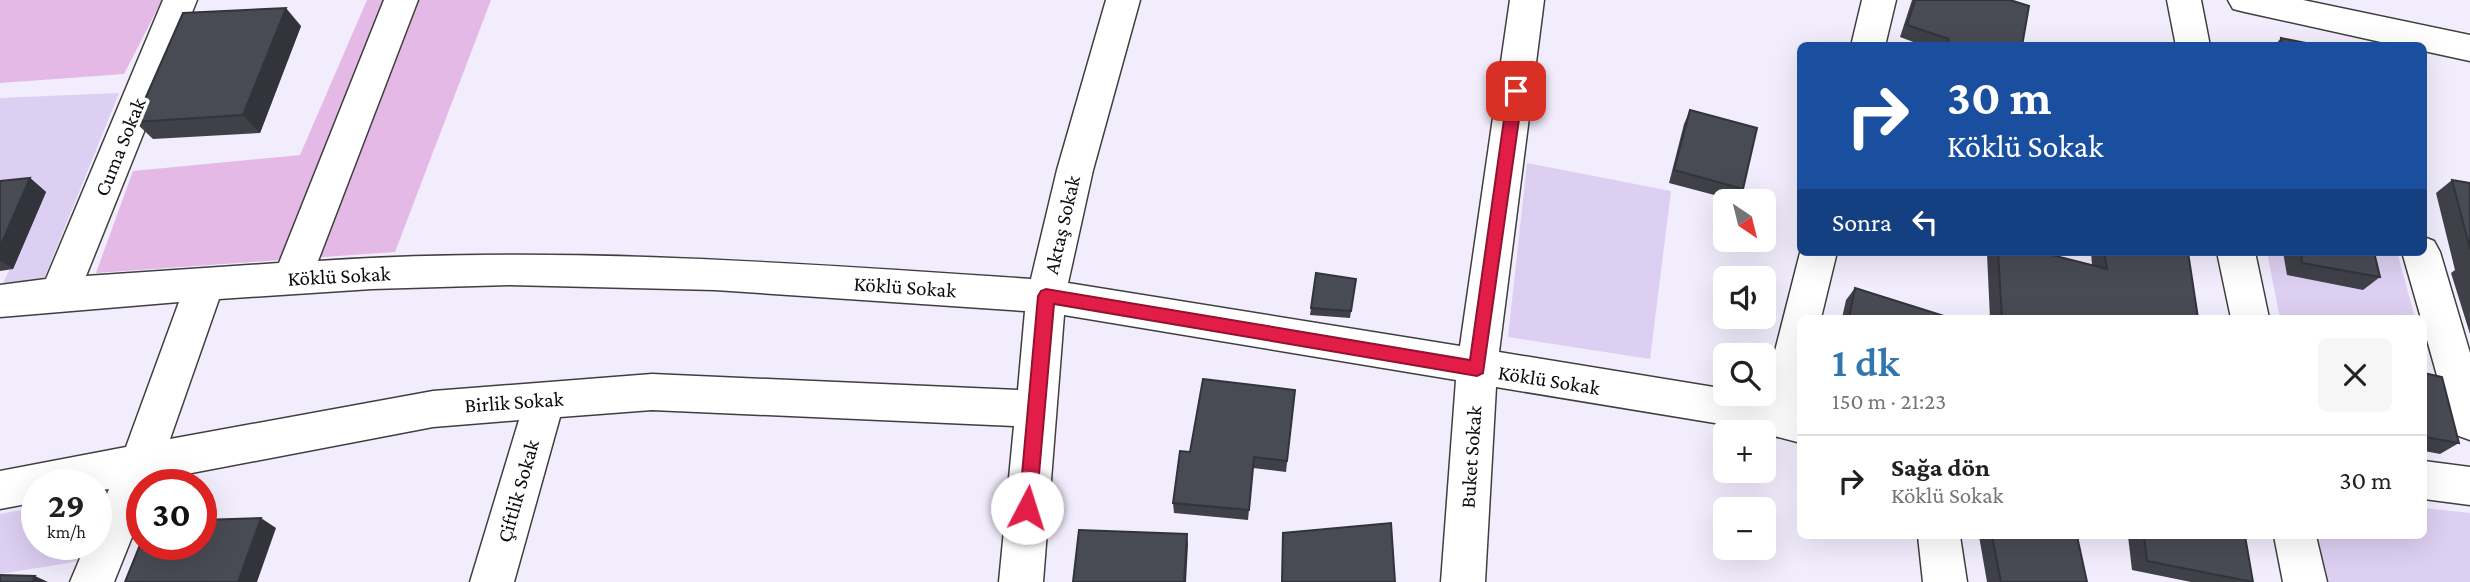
<!DOCTYPE html>
<html lang="tr">
<meta charset="utf-8">
<style>
body{margin:0;font-family:"Crimson Pro",serif;background:#f6f6f6;color:#202124;height:100vh;display:flex;flex-direction:column;font-size:26px;white-space:nowrap}
*{box-sizing:border-box;margin:0}
p{font-size:23px;color:#757577}
.icon{flex:none;width:38px;height:38px;fill:none;stroke:currentColor;stroke-width:2;stroke-linecap:round;stroke-linejoin:round}
.map{position:relative;flex:1;overflow:hidden}
.sheet{position:absolute;left:1797px;top:315px;width:630px;height:224px;display:flex;flex-direction:column;background:#fff;border-radius:10px;box-shadow:0 7px 28px #0002}
.sheet>*{flex:none}
.guide{position:absolute;left:1797px;top:42px;width:630px;height:214px;border-radius:10px;box-shadow:0 7px 28px #0002;background:#1a4fa0;color:#fff;overflow:hidden}
.needle{width:46px;rotate:145deg}
.fabs{position:absolute;left:1713px;top:189px;display:grid;gap:14px}
.fabs a{display:grid;place-items:center;width:63px;height:63px;border-radius:10px;background:#fff;box-shadow:0 7px 28px #0002;font-size:35px}
.speed{position:absolute;left:21px;top:469px;display:flex;gap:14px;font-size:35px;font-weight:700;text-align:center}
.speed>*{display:grid;place-content:center;width:91px;height:91px;border-radius:50%;background:#fff;box-shadow:0 7px 28px #0002;line-height:1}
.speed small{font-size:18px;font-weight:400}
.speed .limit{border:10px solid #d22;background:#fff;color:#111}
.pin{position:absolute;display:grid;place-items:center;width:60px;height:60px;color:#fff;margin:-30px;border-radius:14px;box-shadow:0 4px 10px #0006}
.me{position:absolute;width:77px;margin:-38px;rotate:5deg;stroke-linejoin:round;filter:drop-shadow(0 0 5px #0008)}
.turn{display:flex;align-items:center;gap:24px;height:147px;padding:0 35px;font-size:32px}
.turn .icon{width:91px;height:91px;stroke-width:2.5}
.turn b{display:block;font-size:49px;line-height:60px}
.then{display:flex;align-items:center;height:66px;padding:0 35px;background:#0003;gap:14px;font-size:26px}
.round{display:grid;place-items:center;flex:none;width:74px;height:74px;border-radius:10px;background:#f6f6f6}
.overview{display:flex;align-items:center;justify-content:space-between;height:119px;padding:0 35px}
h1{font-size:42px;font-weight:600;line-height:52px;color:#3077af}
ul{padding:0;list-style:none}
li{display:flex;align-items:center;gap:21px;height:91px;padding:0 35px;border-top:2px solid #e0e0e0}
li div{flex:1}
li b{display:block;font-size:26px}
li em{font-style:normal}
.map>svg:first-child{display:block}
</style>
<div class="map">
<svg width="2470" height="582" viewBox="0 0 2470 582">
<rect width="100%" height="100%" fill="#f2edfd"/>
<g fill="#ddcff1">
<polygon points="119,93 44,279 3,283 46,192 0,194 0,98"/>
<polygon points="1527,163 1671,191 1650,359 1508,337"/>
<polygon points="2267,252 2397,252 2415,318 2280,318"/>
<polygon points="37,507 37,544 93,544 86,560 0,574 0,514"/>
<polygon points="2424,508 2470,513 2470,582 2319,582 2310,536 2424,536"/>
</g>
<g fill="#e4b9e5">
<polygon points="0,0 162,0 124,74 0,83"/>
<polygon points="367,0 491,0 395,252 96,273 133,171 300,155"/>
</g>
<g fill="none" stroke-linecap="round" stroke-linejoin="round">
<g stroke="#3f3f3f" stroke-width="3">
<g id="minor">
<path d="M163,0H197L86,276L279,263L384,0H418L318,261C556,245 793,263 1031,279L1057,170L1106,0H1140L1093,170L1068,283L1460,346L1510,0H1544L1499,352L1726,389V394L1761,396L1764,394L1801,249V252H1837L1821,318H1801V443L1739,427L1496,387L1485,582H1441L1456,380L1064,315L1043,582H999L1014,426L652,410L560,417L514,582H470L519,420L433,427L155,480L153,485H142V512L114,582H70L86,544H96V520L109,489L96,491V485H37V502L0,509V471L126,447L179,302L0,317V285L46,279ZM509,285L715,290L1025,311L1018,390L652,374L433,391L170,439L219,299L372,289Z"/>
<polygon points="1862,0 1896,0 1885,46 1851,46"/>
<polygon points="2167,0 2201,0 2210,46 2176,46"/>
<polygon points="2228,0 2303,0 2470,35 2470,61 2424,51 2424,46 2399,46 2245,12 2233,9"/>
<polygon points="2424,237 2434,241 2440,252 2470,353 2470,440 2456,435 2450,422 2424,329 2424,318 2421,318 2402,252 2424,252"/>
<polygon points="2217,252 2255,252 2269,318 2231,318"/>
<polygon points="2424,461 2470,467 2470,505 2424,499"/>
<polygon points="1918,536 1960,536 1967,582 1923,582"/>
<polygon points="2274,536 2316,536 2327,582 2283,582"/>
</g>
</g>
<use href="#minor" fill="#fff" fill-rule="evenodd"/>
</g>
<g fill="#3f4048">
<polygon points="1912,0 2010,0 2022,46 1924,46 1900,37"/>
<polygon points="301,26 260,133 153,139 135,122"/>
<polygon points="2281,38 2321,46 2274,46"/>
<polygon points="1690,110 1743,189 1737,201 1669,183 1684,124"/>
<polygon points="30,178 46,192 13,269 0,271 0,181"/>
<polygon points="2452,180 2470,183 2470,334 2451,273 2455,270 2436,193"/>
<polygon points="1988,252 2040,252 2092,265 2091,252 2188,252 2198,318 1990,318 1987,254"/>
<polygon points="2283,252 2374,252 2380,277 2363,290 2287,275"/>
<polygon points="1356,279 1350,318 1310,315 1311,308"/>
<polygon points="1855,288 1944,318 1842,318 1846,300"/>
<polygon points="2424,373 2459,443 2440,454 2424,451"/>
<polygon points="1295,390 1286,472 1253,468 1248,520 1174,513 1173,503 1190,452"/>
<polygon points="1979,536 2077,536 2087,582 1987,582"/>
<polygon points="2128,536 2245,536 2253,582 2191,582 2132,570"/>
</g>
<g fill="#33343b">
<polygon points="286,8 301,26 260,133 243,115"/>
<polygon points="30,178 46,192 13,269 0,260 0,247"/>
<polygon points="261,518 276,528 257,582 238,582"/>
<polygon points="1187,534 1188,544 1186,582 1184,582"/>
<polygon points="35,576 48,582 32,582"/>
</g>
<g fill="#494b54" stroke="#33343b" stroke-width="2">
<polygon points="1915,0 2010,0 2029,6 2022,46 1947,46 1949,39 1907,25"/>
<polygon points="286,8 243,115 135,122 183,13"/>
<polygon points="2281,38 2321,46 2282,46"/>
<polygon points="1690,110 1757,128 1743,189 1674,170"/>
<polygon points="30,178 0,247 0,181"/>
<polygon points="2452,180 2470,183 2470,249"/>
<polygon points="1998,252 2040,252 2107,269 2104,252 2188,252 2198,318 2002,318"/>
<polygon points="2301,252 2374,252 2380,277 2302,263"/>
<polygon points="1316,273 1356,279 1351,311 1311,308"/>
<polygon points="1855,288 1944,316 1944,318 1849,318"/>
<polygon points="2424,373 2442,377 2459,443 2424,437"/>
<polygon points="1203,379 1295,390 1287,461 1254,457 1249,510 1173,503 1180,451 1190,452"/>
<polygon points="261,518 238,582 125,582 142,540 142,544 201,544 201,520"/>
<polygon points="1391,523 1395,582 1282,582 1283,533"/>
<polygon points="1079,530 1187,534 1184,582 1073,582"/>
<polygon points="1992,536 2077,536 2087,582 2001,582"/>
<polygon points="2144,536 2245,536 2253,582 2147,561"/>
<polygon points="0,575 35,576 32,582 0,582"/>
</g>
<polygon fill="#e11d48" stroke="#92132f" stroke-width="2" points="1516,86 1523,91 1483,373 1477,376 1054,304 1036,508 1034,513 1027,516 1021,513 1019,508 1038,296 1041,291 1046,289 1470,360 1508,91"/>
<g text-anchor="middle" stroke-width="7" stroke-linejoin="round" paint-order="stroke">
<g font-size="21" fill="#0c0c0c" stroke="#fff">
<text transform="translate(120 147) rotate(-68)" y="7">Cuma Sokak</text>
<text transform="translate(1062 225) rotate(-77)" y="7">Aktaş Sokak</text>
<text transform="translate(339 276) rotate(-3)" y="7">Köklü Sokak</text>
<text transform="translate(905 287) rotate(4)" y="7">Köklü Sokak</text>
<text transform="translate(1549 380) rotate(9)" y="7">Köklü Sokak</text>
<text transform="translate(514 402) rotate(-4)" y="7">Birlik Sokak</text>
<text transform="translate(1471 457) rotate(-86)" y="7">Buket Sokak</text>
<text transform="translate(518 491) rotate(-74)" y="7">Çiftlik Sokak</text>
</g>
</g>
</svg>
<div class="fabs">
<a><svg class="needle" viewBox="-14 -14 28 28"><path d="M0-13l5 13h-10z" fill="#e53935"/><path d="M0 13l5-13h-10z" fill="#757577"/></svg></a>
<a><svg class="icon" aria-label="sound" viewBox="0 0 24 24"><path d="M4 9h4l5-4v14l-5-4H4zM17 9q2 3 0 6"/></svg></a>
<a><svg class="icon" aria-label="search" viewBox="0 0 24 24"><circle cx="10" cy="10" r="6"/><path d="M15 15l6 6"/></svg></a>
<a>+</a>
<a>−</a>
</div>
<div class="speed"><div>29<small>km/h</small></div><div class="limit">30</div></div>
<div class="pin" style="left:1516px;top:91px;background:#d93025"><svg class="icon" aria-label="arrive" viewBox="0 0 24 24"><path d="M6 21V4h12l-3 4 3 4H6"/></svg></div>
<svg class="me" style="left:1027px;top:508px" viewBox="-20 -20 40 40"><circle r="19" fill="#fff"/><path d="M0-13L10 11 0 6-10 11z" fill="#e11d48"/></svg>
<div class="guide">
<div class="turn"><svg class="icon" aria-label="right" viewBox="0 0 24 24"><path d="M7 20v-9h11M14 6l5 5-5 5"/></svg><div><b>30 m</b>Köklü Sokak</div></div>
<div class="then">Sonra<svg class="icon" aria-label="left" viewBox="0 0 24 24"><path d="M17 20v-9H6M10 6l-5 5 5 5"/></svg></div>
</div>
<section class="sheet">
<div class="overview"><div><h1>1 dk</h1><p>150 m · 21:23</p></div><a class="round"><svg class="icon" aria-label="close" viewBox="0 0 24 24"><path d="M6 6l12 12M18 6L6 18"/></svg></a></div>
<ul>
<li><svg class="icon" aria-label="right" viewBox="0 0 24 24"><path d="M7 20v-9h11M14 6l5 5-5 5"/></svg><div><b>Sağa dön</b><p>Köklü Sokak</p></div><em>30 m</em></li>
</ul>
</section>
</div>
